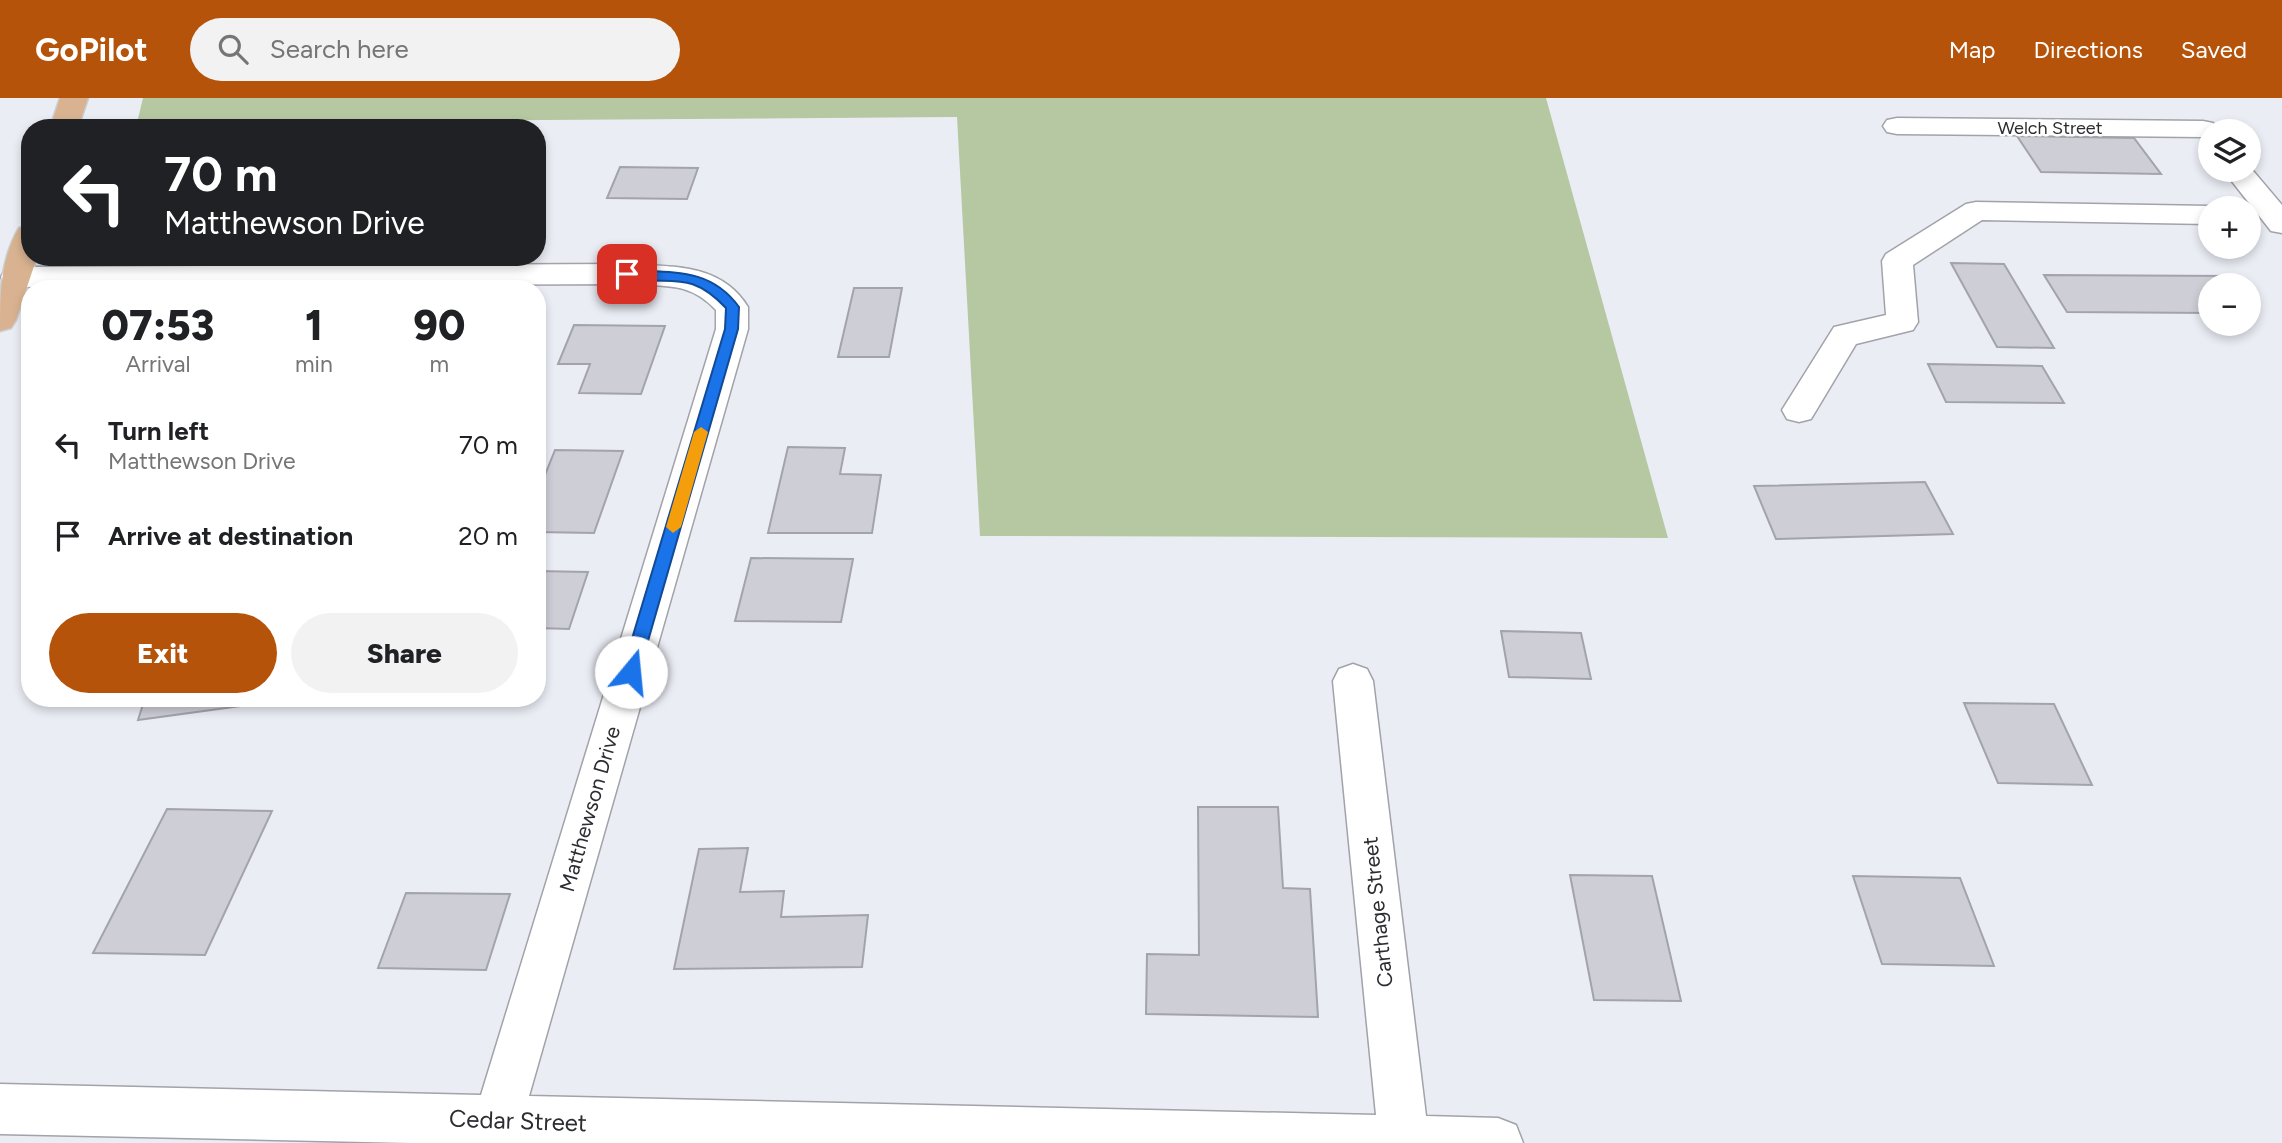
<!DOCTYPE html>
<meta charset="utf-8">
<style>
body{margin:0;font-family:Figtree,sans-serif;background:#f2f2f2;color:#202124;height:100vh;display:flex;flex-direction:column;font-size:26px;white-space:nowrap}
*{box-sizing:border-box;margin:0}
p{font-size:23px;color:#757577}
.icon{flex:none;width:38px;height:38px;fill:none;stroke:currentColor;stroke-width:2;stroke-linecap:round;stroke-linejoin:round}
.map{position:relative;flex:1;overflow:hidden}
.drawer{position:absolute;left:21px;top:182px;width:525px;height:427px;display:flex;flex-direction:column;background:#fff;border-radius:28px;box-shadow:0 4px 10px #0003}
.drawer>*{flex:none}
.hud{position:absolute;left:21px;top:21px;width:525px;height:147px;border-radius:28px;box-shadow:0 4px 10px #0003;background:#202124;color:#fff;overflow:hidden}
.tools{position:absolute;left:2198px;top:21px;display:grid;gap:14px}
.tools a{display:grid;place-items:center;width:63px;height:63px;border-radius:50%;background:#fff;box-shadow:0 4px 10px #0003;font-size:35px}
.pin{position:absolute;display:grid;place-items:center;width:60px;height:60px;color:#fff;margin:-30px;border-radius:14px;box-shadow:0 4px 10px #0006}
.me{position:absolute;width:77px;margin:-38px;rotate:17deg;stroke-linejoin:round;filter:drop-shadow(0 0 5px #0008)}
.turn{display:flex;align-items:center;gap:24px;height:147px;padding:0 28px;font-size:32px}
.turn .icon{width:91px;height:91px;stroke-width:2.5}
.turn b{display:block;font-size:49px;line-height:60px}
.eta{display:flex;justify-content:space-evenly;align-items:center;height:119px;text-align:center}
.eta b{font-size:42px;font-weight:800;line-height:49px}
.action{display:flex;gap:14px;margin-top:auto;padding:14px 28px}
.action a{flex:1;height:80px;border-radius:42px;background:#b45309;color:#fff;font-size:28px;font-weight:800;line-height:80px;text-align:center}
.action a+a{background:#f2f2f2;color:#202124}
ul{padding:0;list-style:none}
li{display:flex;align-items:center;gap:21px;height:91px;padding:0 28px}
li div{flex:1}
li b{display:block;font-size:26px}
li em{font-style:normal}
header{display:flex;align-items:center;gap:42px;box-sizing:border-box;height:98px;padding:0 35px;background:#b45309;color:#fff}
header strong{font-size:33px}
nav{display:flex;gap:38px;margin-inline-start:auto;font-size:24px}
.search{width:490px;height:63px;background:#f2f2f2;display:flex;align-items:center;gap:18px;box-sizing:border-box;padding:0 24px;border-radius:38px;color:#757577;font-size:26px}
.map>svg:first-child{display:block}
</style>
<header>
<strong>GoPilot</strong>
<div class="search"><svg class="icon" aria-label="search" viewBox="0 0 24 24"><circle cx="10" cy="10" r="6"/><path d="M15 15l6 6"/></svg>Search here</div>
<nav><a>Map</a><a>Directions</a><a>Saved</a></nav>
</header>
<div class="map">
<svg width="2282" height="1045" viewBox="0 0 2282 1045">
<rect width="100%" height="100%" fill="#ebedf5"/>
<polygon fill="#b6c8a1" points="143,0 1546,0 1668,440 980,438 957,19 137,25"/>
<g fill="#cdced6" stroke="#a3a4ab" stroke-width="2">
<polygon points="2017,38 2134,40 2161,76 2041,74"/>
<polygon points="620,69 698,70 687,101 607,100"/>
<polygon points="1951,165 2004,166 2054,250 1997,249"/>
<polygon points="2044,177 2232,178 2239,187 2210,187 2210,215 2067,214"/>
<polygon points="854,190 902,190 889,259 838,259"/>
<polygon points="574,227 665,228 641,296 579,295 590,266 558,266"/>
<polygon points="1928,266 2042,268 2064,305 1946,304"/>
<polygon points="788,349 845,350 840,376 881,377 872,435 768,435"/>
<polygon points="555,352 623,353 594,435 537,434 537,397"/>
<polygon points="1925,384 1953,436 1776,441 1754,388"/>
<polygon points="751,460 853,461 841,524 735,523"/>
<polygon points="537,473 588,474 569,531 537,530"/>
<polygon points="1501,533 1581,535 1591,581 1509,579"/>
<polygon points="145,600 242,600 240,608 138,622"/>
<polygon points="1964,605 2054,606 2092,687 1998,685"/>
<polygon points="1198,709 1278,709 1283,790 1310,791 1318,919 1146,916 1147,856 1199,857"/>
<polygon points="167,711 272,713 205,857 93,855"/>
<polygon points="748,750 740,794 784,793 781,819 868,817 862,869 674,871 699,751"/>
<polygon points="1570,777 1652,778 1681,903 1594,902"/>
<polygon points="1853,778 1960,780 1994,868 1882,866"/>
<polygon points="406,795 510,796 486,872 378,870"/>
</g>
<g fill="none" stroke-linecap="round" stroke-linejoin="round">
<g stroke="#a1a2aa" stroke-width="3">
<g id="minor">
<polygon points="1897,20 2203,23 2213,25 2217,31 2210,33 2210,38 2203,39 1897,36 1887,34 1883,28 1887,22"/>
<polygon points="2249,68 2282,107 2282,135 2271,133 2223,72 2249,72"/>
<polygon points="1976,104 2210,108 2220,110 2210,110 2210,126 1982,122 1913,167 1918,224 1913,232 1856,246 1811,321 1799,324 1787,321 1782,312 1834,229 1886,217 1882,163 1886,156 1966,106"/>
<path d="M627,166C673,169 721,165 748,209V231L529,998L1376,1017L1333,583L1339,571L1353,566L1367,571L1373,583L1426,1018L1498,1020L1516,1027L1523,1045H410L0,1036V986L481,997L716,231V212C689,183 664,189 627,186L16,189L5,186L1,179L5,172L16,169Z"/>
</g>
</g>
<g stroke="#cccdcd" stroke-width="3">
<g id="major">
<polygon points="60,0 88,0 78,30 50,30"/>
<path d="M30,127V159H37L16,222L11,230L0,233C0,197 0,162 19,130Z"/>
</g>
</g>
<use href="#minor" fill="#fff" fill-rule="evenodd"/>
<use href="#major" fill="#d9b391" fill-rule="evenodd"/>
</g>
<path fill="#1a73e8" stroke="#114b97" stroke-width="2" d="M627,172C672,175 710,169 739,209L738,231L639,574L636,579H625L622,574L725,231L726,210C687,169 670,190 623,179V173Z"/>
<polygon fill="#f59e0b" points="701,329 708,334 681,429 673,435 666,429 694,334"/>
<g text-anchor="middle" stroke-width="5" stroke-linejoin="round" paint-order="stroke">
<g font-size="18" fill="#2c2d30" stroke="#fff">
<text x="2050" y="36">Welch Street</text>
</g>
<g font-size="21" fill="#2c2d30" stroke="#fff">
<text transform="translate(590 711) rotate(-74)" y="7">Matthewson Drive</text>
<text transform="translate(1378 814) rotate(-96)" y="7">Carthage Street</text>
</g>
<g font-size="24" fill="#2c2d30" stroke="#fff">
<text transform="translate(518 1023) rotate(2)" y="8">Cedar Street</text>
</g>
</g>
</svg>
<div class="tools">
<a><svg class="icon" aria-label="layers" viewBox="0 0 24 24"><path d="M12 4l9 5-9 5-9-5zM3 14l9 5 9-5"/></svg></a>
<a>+</a>
<a>−</a>
</div>
<div class="pin" style="left:627px;top:176px;background:#d93025"><svg class="icon" aria-label="arrive" viewBox="0 0 24 24"><path d="M6 21V4h12l-3 4 3 4H6"/></svg></div>
<svg class="me" style="left:631px;top:574px" viewBox="-20 -20 40 40"><circle r="19" fill="#fff"/><path d="M0-13L10 11 0 6-10 11z" fill="#1a73e8"/></svg>
<div class="hud">
<div class="turn"><svg class="icon" aria-label="left" viewBox="0 0 24 24"><path d="M17 20v-9H6M10 6l-5 5 5 5"/></svg><div><b>70 m</b>Matthewson Drive</div></div>
</div>
<section class="drawer">
<div class="eta">
<div><b>07:53</b><p>Arrival</p></div>
<div><b>1</b><p>min</p></div>
<div><b>90</b><p>m</p></div>
</div>
<ul>
<li><svg class="icon" aria-label="left" viewBox="0 0 24 24"><path d="M17 20v-9H6M10 6l-5 5 5 5"/></svg><div><b>Turn left</b><p>Matthewson Drive</p></div><em>70 m</em></li>
<li><svg class="icon" aria-label="arrive" viewBox="0 0 24 24"><path d="M6 21V4h12l-3 4 3 4H6"/></svg><div><b>Arrive at destination</b></div><em>20 m</em></li>
</ul>
<div class="action"><a>Exit</a><a>Share</a></div>
</section>
</div>
